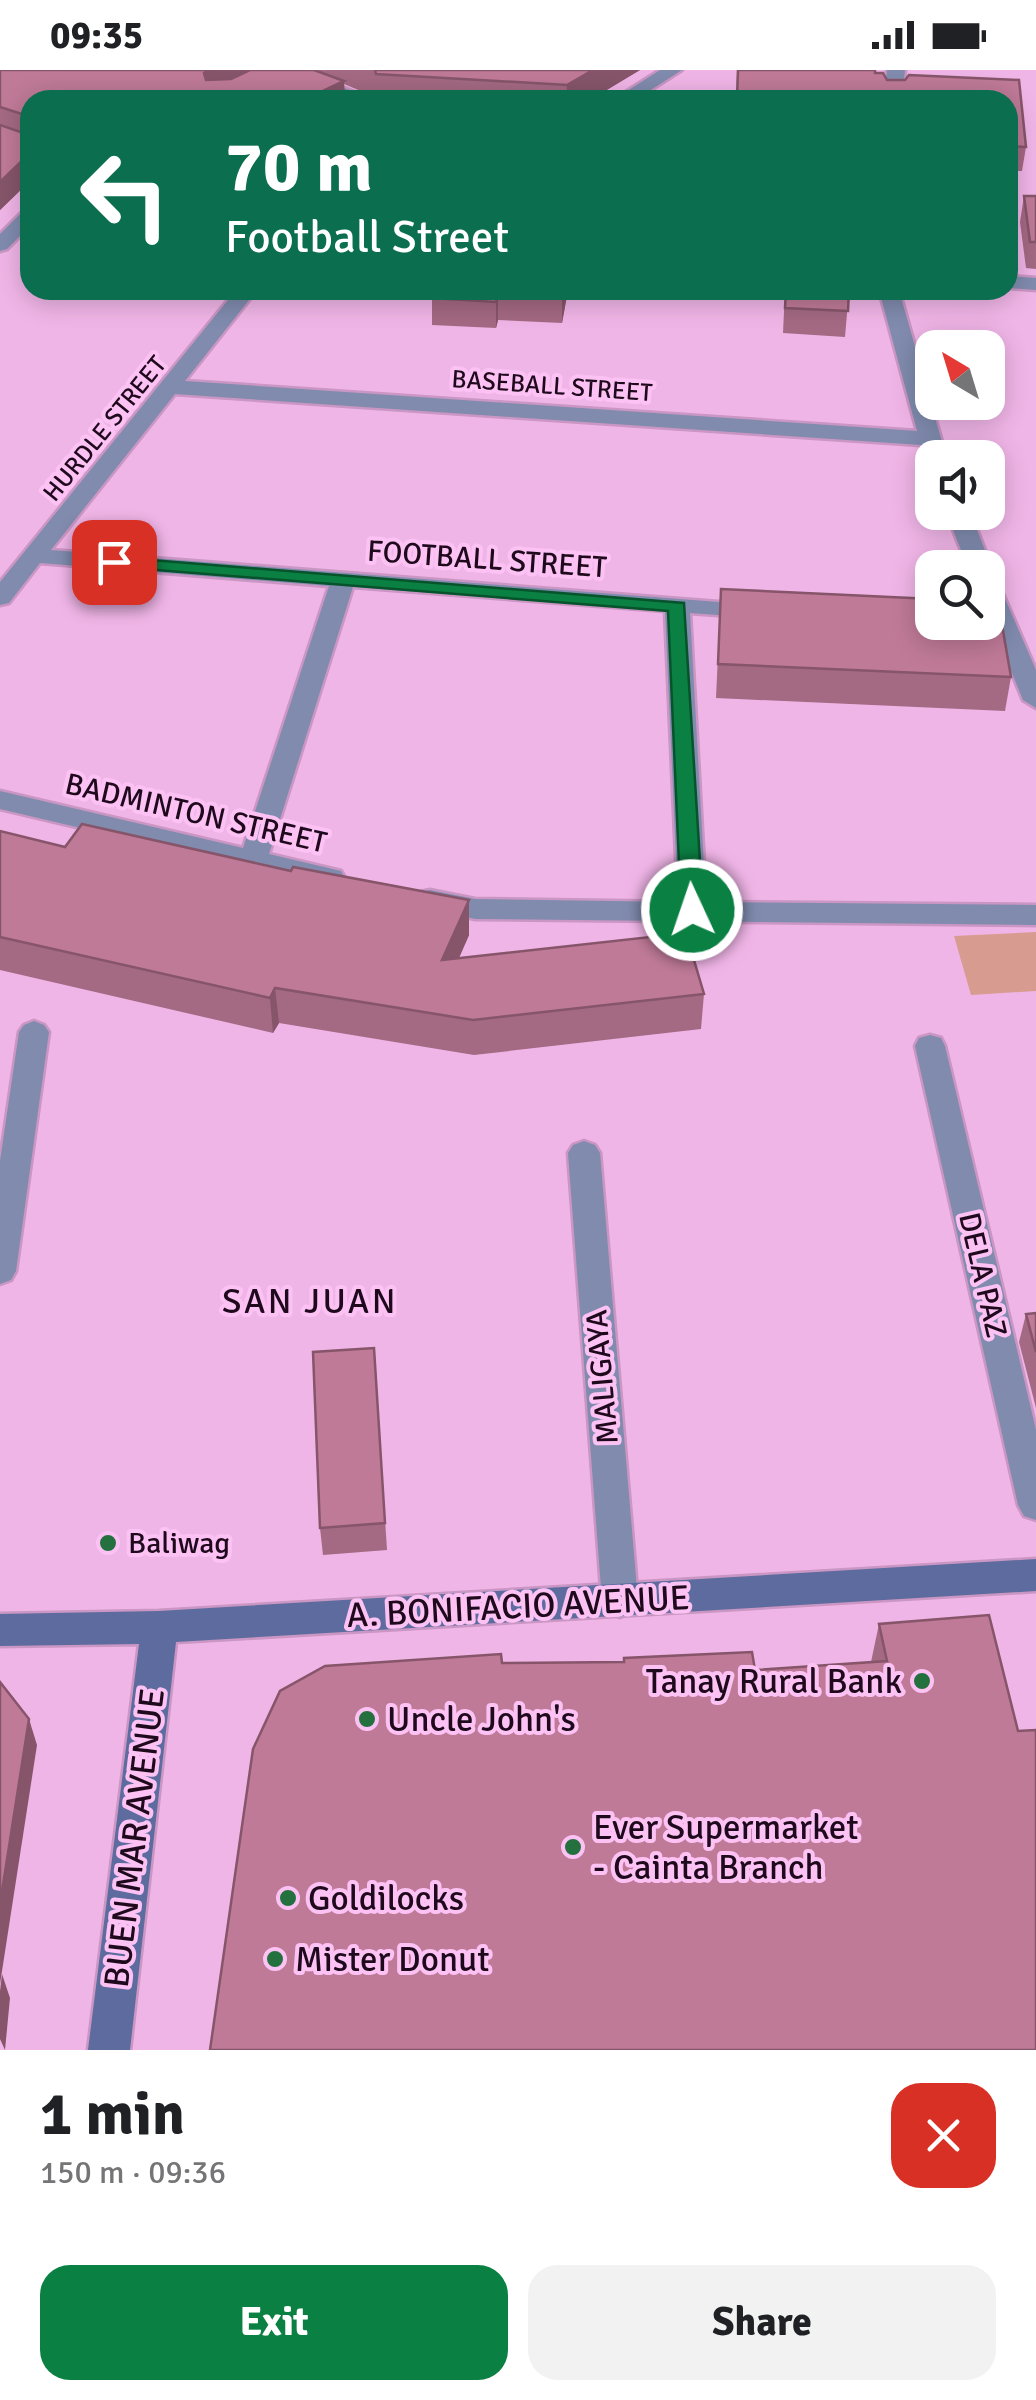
<!DOCTYPE html>
<meta charset="utf-8">
<style>
body{margin:0;font-family:Signika,sans-serif;background:#f2f2f2;color:#202124;height:100vh;display:flex;flex-direction:column;font-size:38px;white-space:nowrap}
*{box-sizing:border-box;margin:0}
p{font-size:32px;color:#757577}
.icon{flex:none;width:55px;height:55px;fill:none;stroke:currentColor;stroke-width:2;stroke-linecap:round;stroke-linejoin:round}
.map{position:relative;height:1980px;overflow:hidden}
.drawer{display:flex;flex-direction:column;background:#fff;flex:1}
.drawer>*{flex:none}
.top-card{position:absolute;left:20px;top:20px;width:998px;height:210px;border-radius:30px;box-shadow:0 5px 25px #0003;background:#0b6e4f;color:#fff;overflow:hidden}
.needle{width:65px;rotate:322deg}
.fabs{position:absolute;left:915px;top:260px;display:grid;gap:20px}
.fabs a{display:grid;place-items:center;width:90px;height:90px;border-radius:20px;background:#fff;box-shadow:0 5px 25px #0003;font-size:50px}
.pin{position:absolute;display:grid;place-items:center;width:85px;height:85px;color:#fff;margin:-42px;border-radius:20px;box-shadow:0 5px 15px #0006}
.me{position:absolute;width:110px;margin:-55px;rotate:357deg;stroke-linejoin:round;filter:drop-shadow(0 0 8px #0008)}
.turn{display:flex;align-items:center;gap:35px;height:210px;padding:0 40px;font-size:45px}
.turn .icon{width:130px;height:130px;stroke-width:2.5}
.turn b{display:block;font-size:70px;line-height:85px}
.round{display:grid;place-items:center;flex:none;width:105px;height:105px;border-radius:30px;background:#f2f2f2}
.overview{display:flex;align-items:center;justify-content:space-between;height:170px;padding:0 40px}
h1{font-size:60px;font-weight:700;line-height:75px}
.action{display:flex;gap:20px;margin-top:auto;padding:20px 40px}
.action a{flex:1;height:115px;border-radius:30px;background:#0b8043;color:#fff;font-size:40px;font-weight:700;line-height:115px;text-align:center}
.action a+a{background:#f2f2f2;color:#202124}
.status{display:flex;justify-content:space-between;align-items:center;height:70px;padding:0 50px;background:#fff;direction:ltr}
.status svg{height:28px;fill:currentColor}
.map>svg:first-child{display:block}
</style>
<div class="status"><b>09:35</b><svg viewBox="0 0 49 12"><path d="M0 12V9h3v3zM5 12V6h3v6zM10 12V3h3v9zM15 12V0h3v12zM26 1h20v11H26zM47 4h2v5h-2z"/></svg></div>
<div class="map">
<svg width="1036" height="1980" viewBox="0 0 1036 1980">
<rect width="100%" height="100%" fill="#f0b5e7"/>
<polygon fill="#d79b8f" points="1036,862 1036,921 971,925 954,866"/>
<g fill="none" stroke-linecap="round" stroke-linejoin="round">
<g stroke="#ca96c3" stroke-width="5">
<g id="lane">
<polygon points="930,965 941,968 945,976 1036,1360 1036,1450 1024,1446 1018,1435 915,976 919,968"/>
<polygon points="584,1071 595,1075 600,1083 638,1531 633,1542 620,1547 607,1542 602,1531 568,1083 573,1075"/>
</g>
</g>
<g stroke="#ca96c3" stroke-width="5">
<g id="street">
<polygon points="273,0 299,0 374,30 348,30"/>
<polygon points="660,0 682,0 635,30 613,30"/>
<polygon points="887,0 905,0 902,30 884,30"/>
<polygon points="30,139 30,156 7,179 0,181 0,164 23,141"/>
<polygon points="1008,206 1036,208 1036,220 1008,218"/>
<polygon points="236,220 257,220 185,311 917,361 879,220 899,220 946,386 932,388 932,392 927,391 921,375 175,324 51,480 769,536 772,541 769,546 760,548 690,543 706,832 1036,835 1036,855 475,849 420,836 416,829 420,822 430,820 475,829 678,832 665,541 353,517 269,784 341,801 345,808 341,815 331,817 0,739 0,721 243,778 329,516 40,493 9,533 0,535 0,512"/>
<polygon points="946,442 970,442 992,498 989,503 988,498 968,498"/>
<polygon points="988,510 1000,517 1036,600 1036,638 1023,630 988,545"/>
<polygon points="34,951 44,955 49,962 16,1201 11,1210 0,1214 0,1091 19,962 24,955"/>
</g>
</g>
<g stroke="#ca96c3" stroke-width="5">
<polygon id="secondary" points="1036,1489 1036,1521 176,1572 130,1980 88,1980 139,1574 0,1576 0,1544 159,1541"/>
</g>
<use href="#lane" fill="#808bae" fill-rule="evenodd"/>
<use href="#street" fill="#808bae" fill-rule="evenodd"/>
<use href="#secondary" fill="#5d6b9e" fill-rule="evenodd"/>
</g>
<g fill="#a46983">
<polygon points="0,0 319,2 318,0 640,0 590,30 376,30 375,27 344,14 345,30 30,30 30,111 0,140"/>
<polygon points="737,0 875,0 875,3 883,3 887,10 905,10 909,5 1019,10 1026,77 1022,101 1008,101 1008,30 736,30"/>
<polygon points="1024,126 1036,126 1036,199 1026,198 1020,152"/>
<polygon points="568,220 562,253 498,250 496,258 432,255 432,228"/>
<polygon points="785,220 849,220 845,267 783,263"/>
<polygon points="721,519 1011,607 1005,641 716,628"/>
<polygon points="0,761 65,777 291,801 469,830 469,865 459,888 704,924 701,959 474,985 279,953 273,963 0,900"/>
<polygon points="1036,1243 1036,1338 1019,1272 1026,1244"/>
<polygon points="374,1278 387,1480 323,1485 320,1458"/>
<polygon points="879,1554 1018,1661 1036,1980 502,1593 755,1600 871,1592"/>
</g>
<g fill="#86556a">
<polygon points="209,0 255,0 206,27 204,3"/>
<polygon points="593,0 640,0 590,30 566,30 567,15"/>
<polygon points="344,11 345,30 304,30"/>
<polygon points="30,83 30,111 0,140 0,112"/>
<polygon points="564,220 568,220 562,253 562,227"/>
<polygon points="498,224 498,250 496,258 496,232"/>
<polygon points="469,830 469,865 443,924 442,890"/>
<polygon points="275,918 279,953 273,963 270,928"/>
<polygon points="29,1649 37,1675 0,1914 0,1834"/>
<polygon points="2,1904 10,1928 5,1980 0,1969 0,1921"/>
</g>
<g fill="#bf7a98" stroke="#86556a" stroke-width="2.5">
<polygon points="0,0 209,0 204,3 206,10 231,9 250,0 314,0 344,11 304,30 30,30 30,83 0,112 0,55 29,65 28,46 0,37"/>
<polygon points="375,0 593,0 567,15 376,4"/>
<polygon points="738,0 875,0 875,3 883,3 887,10 905,10 909,5 1019,10 1026,77 1008,76 1008,30 737,30"/>
<polygon points="1024,126 1036,126 1036,172 1030,172"/>
<polygon points="434,220 564,220 562,227 498,224 496,232 432,228"/>
<polygon points="786,220 849,220 848,241 785,238"/>
<polygon points="721,519 932,529 932,552 988,552 988,532 998,532 1011,607 718,594"/>
<polygon points="82,754 291,801 293,797 469,830 442,890 686,863 704,924 473,950 275,918 270,928 0,867 0,761 65,777"/>
<polygon points="1036,1243 1036,1282 1026,1244"/>
<polygon points="374,1278 385,1453 320,1458 313,1282"/>
<polygon points="989,1545 1018,1661 1036,1660 1036,1980 210,1980 253,1679 280,1621 325,1596 501,1584 502,1593 624,1592 624,1588 752,1582 755,1600 887,1591 879,1554"/>
<polygon points="0,1612 29,1649 0,1834"/>
</g>
<polygon fill="#0b8043" stroke="#07532c" stroke-width="2.5" points="114,487 684,533 703,840 692,848 681,840 668,541 107,496 105,492"/>
<g fill="#24703f" stroke="#fdc2f4" stroke-width="4">
<circle cx="108" cy="1473" r="10"/>
<circle cx="922" cy="1611" r="10"/>
<circle cx="367" cy="1649" r="10"/>
<circle cx="573" cy="1777" r="10"/>
<circle cx="288" cy="1828" r="10"/>
<circle cx="275" cy="1889" r="10"/>
</g>
<g text-anchor="middle" stroke-width="8" stroke-linejoin="round" paint-order="stroke">
<g font-size="25" fill="#1f0a1d" stroke="#fdc2f4">
<text transform="translate(552 315) rotate(4)" y="9">BASEBALL STREET</text>
<text transform="translate(104 358) rotate(-51)" y="9">HURDLE STREET</text>
</g>
<g font-size="30" fill="#1f0a1d" stroke="#fdc2f4">
<text transform="translate(487 489) rotate(4)" y="10">FOOTBALL STREET</text>
<text transform="translate(196 743) rotate(13)" y="10">BADMINTON STREET</text>
<text transform="translate(983 1205) rotate(77)" y="10">DELA PAZ</text>
<text transform="translate(602 1307) rotate(-95)" y="10">MALIGAYA</text>
</g>
<g font-size="30" fill="#1f0a1d" stroke="#fdc2f4" text-anchor="start">
<text x="128" y="1483">Baliwag</text>
</g>
<g font-size="35" letter-spacing="2.5" fill="#1f0a1d" stroke="#fdc2f4">
<text x="310" y="1243">SAN JUAN</text>
</g>
<g font-size="35" fill="#1f0a1d" stroke="#fdc2f4">
<text transform="translate(518 1536) rotate(-3)" y="12">A. BONIFACIO AVENUE</text>
<text transform="translate(134 1768) rotate(-83)" y="12">BUEN MAR AVENUE</text>
</g>
<g font-size="35" fill="#1f0a1d" stroke="#fdc2f4" text-anchor="start">
<text x="902" y="1623" text-anchor="end">Tanay Rural Bank</text>
<text x="387" y="1661">Uncle John's</text>
<text x="593" y="1769">Ever Supermarket<tspan x="593" dy="40">- Cainta Branch</tspan></text>
<text x="308" y="1840">Goldilocks</text>
<text x="295" y="1901">Mister Donut</text>
</g>
</g>
</svg>
<div class="fabs">
<a><svg class="needle" viewBox="-14 -14 28 28"><path d="M0-13l5 13h-10z" fill="#e53935"/><path d="M0 13l5-13h-10z" fill="#757577"/></svg></a>
<a><svg class="icon" aria-label="sound" viewBox="0 0 24 24"><path d="M4 9h4l5-4v14l-5-4H4zM17 9q2 3 0 6"/></svg></a>
<a><svg class="icon" aria-label="search" viewBox="0 0 24 24"><circle cx="10" cy="10" r="6"/><path d="M15 15l6 6"/></svg></a>
</div>
<div class="pin" style="left:114px;top:492px;background:#d93025"><svg class="icon" aria-label="arrive" viewBox="0 0 24 24"><path d="M6 21V4h12l-3 4 3 4H6"/></svg></div>
<svg class="me" style="left:692px;top:840px" viewBox="-20 -20 40 40"><circle r="17" fill="#0b8043" stroke="#fff" stroke-width="3"/><path d="M0-11L8 9 0 5-8 9z" fill="#fff"/></svg>
<div class="top-card">
<div class="turn"><svg class="icon" aria-label="left" viewBox="0 0 24 24"><path d="M17 20v-9H6M10 6l-5 5 5 5"/></svg><div><b>70 m</b>Football Street</div></div>
</div>
</div>
<section class="drawer">
<div class="overview"><div><h1>1 min</h1><p>150 m · 09:36</p></div><a class="round" style="background:#d93025;color:#fff"><svg class="icon" aria-label="close" viewBox="0 0 24 24"><path d="M6 6l12 12M18 6L6 18"/></svg></a></div>
<div class="action"><a>Exit</a><a>Share</a></div>
</section>
